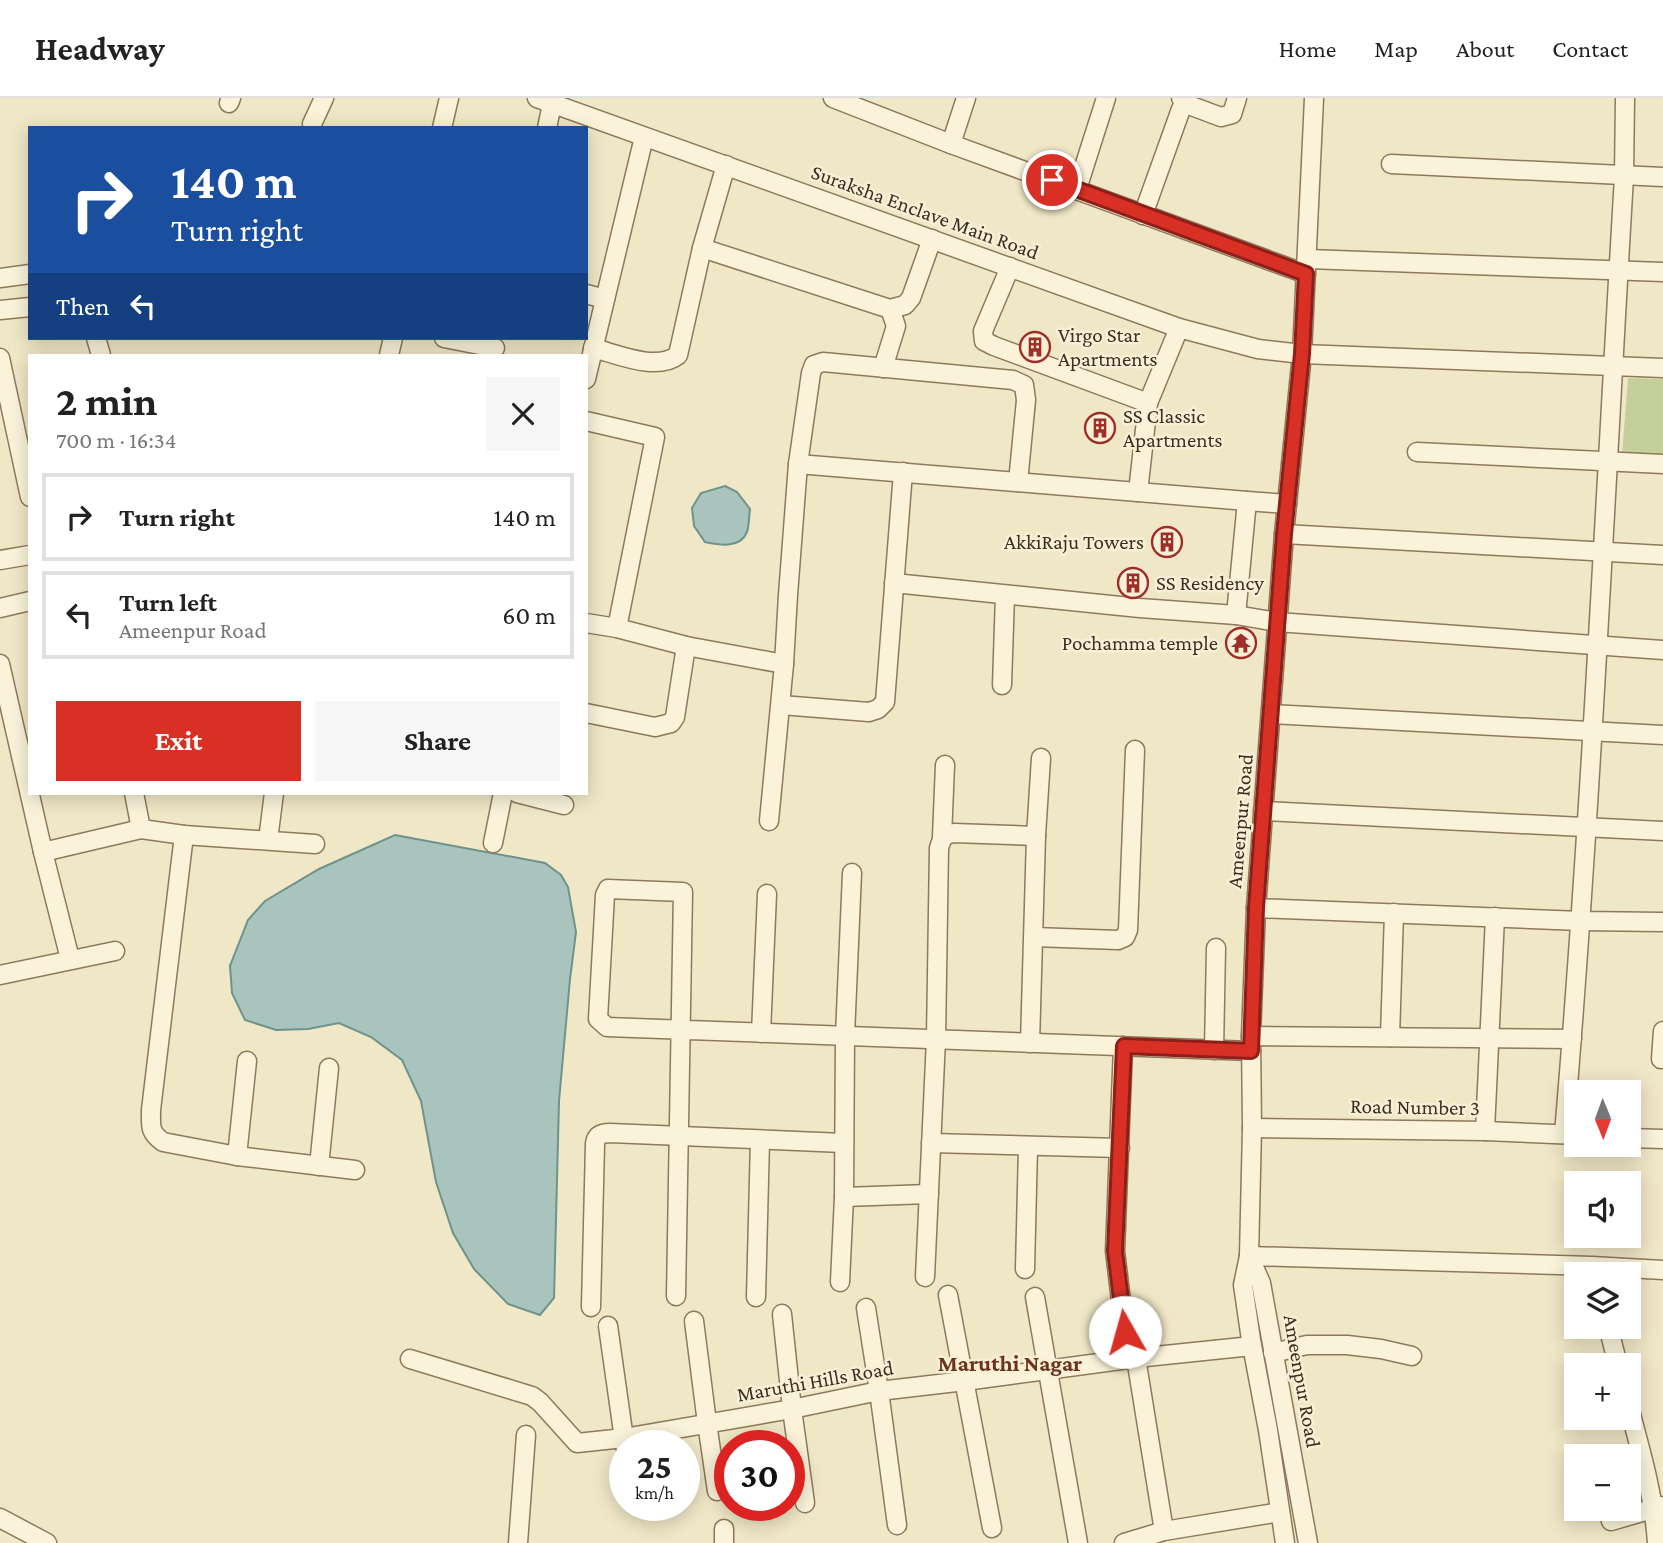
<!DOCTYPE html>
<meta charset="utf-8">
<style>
body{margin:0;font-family:"Crimson Pro",serif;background:#f6f6f6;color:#222;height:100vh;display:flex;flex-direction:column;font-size:26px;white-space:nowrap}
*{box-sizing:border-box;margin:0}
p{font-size:23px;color:#767676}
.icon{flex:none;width:38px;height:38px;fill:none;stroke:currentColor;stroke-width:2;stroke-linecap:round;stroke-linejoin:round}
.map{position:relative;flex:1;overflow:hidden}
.details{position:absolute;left:28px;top:256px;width:560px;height:441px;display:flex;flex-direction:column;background:#fff;border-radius:0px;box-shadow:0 4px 18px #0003}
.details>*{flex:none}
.top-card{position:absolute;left:28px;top:28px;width:560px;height:214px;border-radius:0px;box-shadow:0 4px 18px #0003;background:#1a4fa0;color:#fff;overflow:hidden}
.needle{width:46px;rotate:179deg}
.controls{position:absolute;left:1564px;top:982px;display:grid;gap:14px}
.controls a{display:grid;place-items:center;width:77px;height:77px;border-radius:0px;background:#fff;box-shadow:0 4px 18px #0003;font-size:35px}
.speed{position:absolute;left:609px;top:1332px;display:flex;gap:14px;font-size:35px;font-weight:700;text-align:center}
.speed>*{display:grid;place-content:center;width:91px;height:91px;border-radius:50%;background:#fff;box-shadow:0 4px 18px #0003;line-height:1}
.speed small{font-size:18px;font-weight:400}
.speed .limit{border:10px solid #d22;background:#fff;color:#111}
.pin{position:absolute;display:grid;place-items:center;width:60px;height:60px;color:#fff;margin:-30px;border:4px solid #fff;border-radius:50%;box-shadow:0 2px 7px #0007}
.me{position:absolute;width:77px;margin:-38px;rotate:353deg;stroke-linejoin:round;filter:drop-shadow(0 0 5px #0008)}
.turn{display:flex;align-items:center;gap:24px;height:147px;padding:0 28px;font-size:32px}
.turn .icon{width:91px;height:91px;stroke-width:2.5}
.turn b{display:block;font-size:49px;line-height:60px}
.then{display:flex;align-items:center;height:66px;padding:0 28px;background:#0003;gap:14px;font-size:26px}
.round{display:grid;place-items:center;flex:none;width:74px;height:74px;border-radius:0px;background:#f6f6f6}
.overview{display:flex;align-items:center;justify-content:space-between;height:119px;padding:0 28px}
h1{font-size:42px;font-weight:700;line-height:52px}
.cta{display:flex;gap:14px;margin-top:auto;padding:14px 28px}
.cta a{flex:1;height:80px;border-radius:0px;background:#d93025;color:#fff;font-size:28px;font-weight:700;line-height:80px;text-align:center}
.cta a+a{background:#f6f6f6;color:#222}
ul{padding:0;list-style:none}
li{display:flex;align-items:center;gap:21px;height:88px;margin:0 14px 10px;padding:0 14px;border:4px solid #e0e0e0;border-radius:0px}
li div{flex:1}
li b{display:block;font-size:26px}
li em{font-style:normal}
header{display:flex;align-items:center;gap:42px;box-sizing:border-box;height:98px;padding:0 35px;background:#fff;border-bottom:2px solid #e0e0e0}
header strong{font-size:33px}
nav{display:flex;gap:38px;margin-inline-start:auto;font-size:24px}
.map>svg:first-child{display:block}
</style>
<header>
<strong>Headway</strong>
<nav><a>Home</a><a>Map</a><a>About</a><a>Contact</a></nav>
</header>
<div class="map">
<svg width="1663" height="1445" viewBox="0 0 1663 1445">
<rect width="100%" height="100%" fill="#f0e7c6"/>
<polygon fill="#c5cf99" points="1628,280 1663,281 1663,359 1622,357"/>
<g fill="#a8c4bd" stroke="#6e938c" stroke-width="2">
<path d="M725,388L737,394L750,411C749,418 749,428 747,434C740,451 719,447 705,444L694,428L692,410L701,395Z"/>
<polygon points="395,737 545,765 561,777 568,789 576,834 570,881 559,1003 554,1200 540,1217 508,1206 474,1171 453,1135 436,1084 421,1003 402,962 371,939 339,925 308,931 276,932 245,922 232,895 230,868 248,822 265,803 319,771"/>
</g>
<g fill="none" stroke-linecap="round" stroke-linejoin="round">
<g stroke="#8d795b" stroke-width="21">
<g id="minor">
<polyline points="537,0 1179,230 1258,251 1302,256 1663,270"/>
<polyline points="833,0 951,46 1306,176"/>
<polyline points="1181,0 1186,6 1221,19 1232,16 1237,0"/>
<polyline points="229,5 231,0"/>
<polyline points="312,26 324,0"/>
<polyline points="442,30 449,0"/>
<polyline points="547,30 552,6"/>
<polyline points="951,46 966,0"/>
<polyline points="1391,66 1663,79"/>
<polyline points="1077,91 1106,0"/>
<polyline points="1143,117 1181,11"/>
<polyline points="702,150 890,211 905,207 911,200 932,141"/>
<polyline points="1308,161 1663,174"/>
<polyline points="1010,169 983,233 984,243 994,248 1148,305 1179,230"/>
<polyline points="0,180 30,176"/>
<polyline points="586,196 605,201"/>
<polyline points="0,212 30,209"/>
<polyline points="96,240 101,257"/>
<polyline points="444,240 495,250"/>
<path d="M593,250C617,256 657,274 678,257L702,150L726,67"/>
<polyline points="389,257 393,240"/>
<polyline points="0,260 30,399"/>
<polyline points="883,270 896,228 890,211"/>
<polyline points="586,281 644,39"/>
<polyline points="586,323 655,339 617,530"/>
<polyline points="1417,354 1663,366"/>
<polyline points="798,366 1247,403 1236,517"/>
<polyline points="1138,394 1148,305"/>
<polyline points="1247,403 1287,406"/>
<polyline points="1284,436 1663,457"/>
<polyline points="0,462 30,457"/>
<polyline points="894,485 1140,510 1236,517 1277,524 1663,552"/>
<polyline points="0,510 30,503"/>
<polyline points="586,525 617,530 686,548 784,566"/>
<polyline points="0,566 43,754 70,861"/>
<polyline points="1002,587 1005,497"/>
<polyline points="781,607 869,614 878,611 885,604 903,374"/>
<polyline points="586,615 655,629 671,625 675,619 686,548"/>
<polyline points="1271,616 1663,637"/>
<polyline points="134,695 141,731"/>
<polyline points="517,695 564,707"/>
<polyline points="1263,713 1663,733"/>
<polyline points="769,723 784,566 788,497 798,366 811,275 814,267 823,264 1013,282 1024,287 1026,302 1018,384"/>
<path d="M184,737L151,1012C151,1028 149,1034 163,1044L237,1058L355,1072"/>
<polyline points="942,739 945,667"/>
<polyline points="268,742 274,695"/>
<polyline points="493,745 503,695"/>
<polyline points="43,754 141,731 184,737 315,746"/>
<polyline points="1256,810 1581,823 1663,824"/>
<polyline points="1034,839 1118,842 1125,839 1128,832 1135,652"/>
<polyline points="0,877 115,853"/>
<polyline points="761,935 767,796"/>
<polyline points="1251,938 1572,941"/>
<polyline points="1390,939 1394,815"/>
<polyline points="1030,945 1036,738 1041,660"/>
<polyline points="1123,948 1115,1153 1128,1261"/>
<polyline points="1214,952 1216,850"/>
<polyline points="1661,961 1663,933"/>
<polyline points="1252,1030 1485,1033 1577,1037"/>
<polyline points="1485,1033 1495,819"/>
<path d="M1564,1036C1591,717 1605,398 1624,79L1625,0"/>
<polyline points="1629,1040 1663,1041"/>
<polyline points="931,1045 1120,1050"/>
<polyline points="237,1058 247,963"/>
<polyline points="319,1068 329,970"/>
<polyline points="844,1099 929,1096"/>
<polyline points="1249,1158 1592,1168 1663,1172"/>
<polyline points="1249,1158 1243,1187 1251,1242 1268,1332 1285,1445"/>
<polyline points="1025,1171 1028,1049"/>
<path d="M925,1179L936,941L939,750C942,740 943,737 954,735L1036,738"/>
<polyline points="840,1184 844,1099 845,938 852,775"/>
<polyline points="948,1197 992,1430"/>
<path d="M676,1198C679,1063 681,928 683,794L608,791L605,797L598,921L607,929C822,937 1036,945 1251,953"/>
<polyline points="756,1199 760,1042"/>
<polyline points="1035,1199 1078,1445"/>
<path d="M591,1209L595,1046C596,1037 601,1035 610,1035L843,1045"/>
<polyline points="866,1210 879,1293 897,1427"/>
<polyline points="782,1216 792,1311 805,1405"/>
<polyline points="694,1223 707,1325 717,1393"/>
<polyline points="608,1228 625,1348"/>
<polyline points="1608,1228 1618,1267"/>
<polyline points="1273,1255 1307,1247 1347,1247 1381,1251 1412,1258"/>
<polyline points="1136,1260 1164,1433"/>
<polyline points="410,1261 532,1298 540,1304 577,1345 624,1340 792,1311 879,1293 965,1283 1136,1260 1252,1248"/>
<path d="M1629,1309C1641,1354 1654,1398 1657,1445"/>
<polyline points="0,1420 47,1445"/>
<polyline points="1611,1423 1663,1408"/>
<polyline points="518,1445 526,1337"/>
<polyline points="724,1445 724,1431"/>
<polyline points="1124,1445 1164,1433 1280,1414"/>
<polyline points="1308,1445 1261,1185 1249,1158 1252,1030 1251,938 1256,810 1284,436 1302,256 1314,0"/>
</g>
</g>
<use href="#minor" stroke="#faf3da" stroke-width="18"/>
</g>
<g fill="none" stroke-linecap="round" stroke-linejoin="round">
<g stroke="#8d1f18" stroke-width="18">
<polyline id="route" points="1052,82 1306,176 1302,256 1284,436 1256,810 1251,953 1124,948 1115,1153 1125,1234"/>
</g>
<use href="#route" stroke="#d93025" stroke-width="12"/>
</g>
<defs>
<g id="building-ring" transform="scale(1.575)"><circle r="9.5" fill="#f7f0d6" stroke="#9e2f28" stroke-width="1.5"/><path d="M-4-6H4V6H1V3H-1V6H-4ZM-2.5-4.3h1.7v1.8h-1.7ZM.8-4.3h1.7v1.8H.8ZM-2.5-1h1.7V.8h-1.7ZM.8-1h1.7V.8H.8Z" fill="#9e2f28"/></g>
<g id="temple-ring" transform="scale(1.575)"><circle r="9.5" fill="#f7f0d6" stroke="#9e2f28" stroke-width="1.5"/><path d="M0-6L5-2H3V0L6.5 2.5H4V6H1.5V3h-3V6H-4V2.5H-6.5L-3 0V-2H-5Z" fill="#9e2f28"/></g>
</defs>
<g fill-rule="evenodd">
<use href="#building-ring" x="1035" y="249"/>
<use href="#building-ring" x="1100" y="330"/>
<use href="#building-ring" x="1167" y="444"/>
<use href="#building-ring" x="1133" y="485"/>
<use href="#temple-ring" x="1241" y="545"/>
</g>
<g text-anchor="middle" stroke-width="5" stroke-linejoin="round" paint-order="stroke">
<g font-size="21" fill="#3c2f1f" stroke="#f7f0d6">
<text transform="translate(925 114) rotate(20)" y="7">Suraksha Enclave Main Road</text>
<text transform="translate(1240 723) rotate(-85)" y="7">Ameenpur Road</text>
<text transform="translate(1415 1009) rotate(1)" y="7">Road Number 3</text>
<text transform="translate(815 1283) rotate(-10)" y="7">Maruthi Hills Road</text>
<text transform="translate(1302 1283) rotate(80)" y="7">Ameenpur Road</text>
</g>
<g font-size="21" fill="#3c2f1f" stroke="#f7f0d6" text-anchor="start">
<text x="1058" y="244">Virgo Star<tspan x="1058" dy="24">Apartments</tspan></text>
<text x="1123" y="325">SS Classic<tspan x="1123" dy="24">Apartments</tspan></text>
<text x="1144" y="451" text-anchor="end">AkkiRaju Towers</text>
<text x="1156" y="492">SS Residency</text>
<text x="1218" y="552" text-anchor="end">Pochamma temple</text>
</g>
<g font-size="23" font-weight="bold" fill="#6b321d" stroke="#f7f0d6">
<text x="1010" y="1273">Maruthi Nagar</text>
</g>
</g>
</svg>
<div class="controls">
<a><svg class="needle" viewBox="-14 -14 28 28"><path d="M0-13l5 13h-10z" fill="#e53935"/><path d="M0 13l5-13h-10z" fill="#767676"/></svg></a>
<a><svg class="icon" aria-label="sound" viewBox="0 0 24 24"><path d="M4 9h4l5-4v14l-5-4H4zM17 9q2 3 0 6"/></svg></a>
<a><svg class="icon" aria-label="layers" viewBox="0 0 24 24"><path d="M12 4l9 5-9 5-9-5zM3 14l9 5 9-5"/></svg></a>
<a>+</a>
<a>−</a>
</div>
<div class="speed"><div>25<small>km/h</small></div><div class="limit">30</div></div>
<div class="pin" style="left:1052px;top:82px;background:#d93025"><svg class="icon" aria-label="arrive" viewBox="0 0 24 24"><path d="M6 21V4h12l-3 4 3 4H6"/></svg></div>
<svg class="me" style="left:1125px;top:1234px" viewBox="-20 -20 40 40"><circle r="19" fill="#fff"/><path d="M0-13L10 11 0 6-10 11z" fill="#d93025"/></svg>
<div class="top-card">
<div class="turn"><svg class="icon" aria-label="right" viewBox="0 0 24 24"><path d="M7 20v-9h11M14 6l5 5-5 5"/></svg><div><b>140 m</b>Turn right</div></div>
<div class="then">Then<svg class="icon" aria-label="left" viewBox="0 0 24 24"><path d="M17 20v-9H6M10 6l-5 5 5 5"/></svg></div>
</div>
<section class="details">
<div class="overview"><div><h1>2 min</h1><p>700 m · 16:34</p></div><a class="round"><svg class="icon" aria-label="close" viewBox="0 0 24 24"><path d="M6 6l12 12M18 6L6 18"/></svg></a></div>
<ul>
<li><svg class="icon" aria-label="right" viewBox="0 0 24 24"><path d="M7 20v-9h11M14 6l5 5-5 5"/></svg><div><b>Turn right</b></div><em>140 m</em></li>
<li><svg class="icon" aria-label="left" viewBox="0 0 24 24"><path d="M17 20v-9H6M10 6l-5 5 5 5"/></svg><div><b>Turn left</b><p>Ameenpur Road</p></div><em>60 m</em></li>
</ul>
<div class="cta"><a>Exit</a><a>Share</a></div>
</section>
</div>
